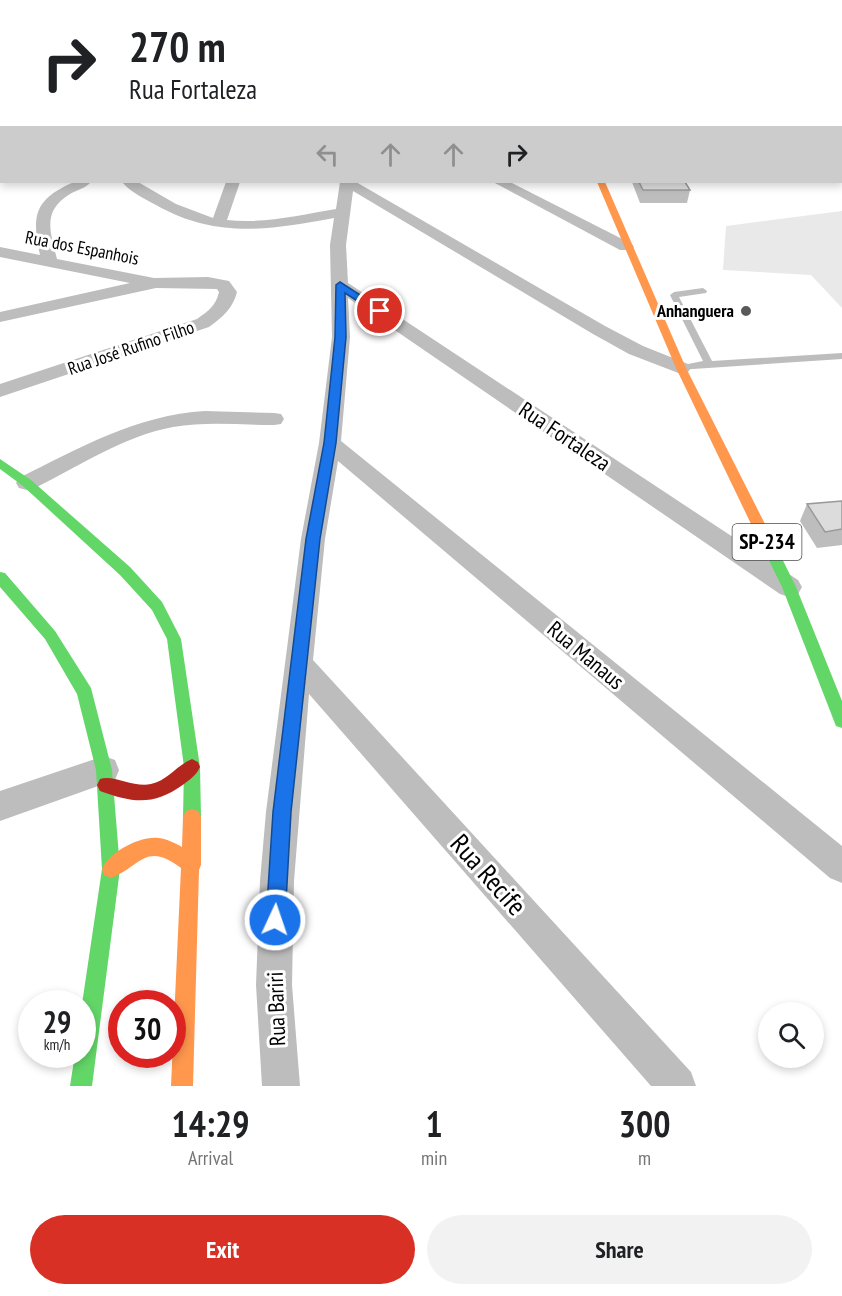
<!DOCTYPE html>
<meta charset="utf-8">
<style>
body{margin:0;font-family:"PT Sans Narrow",sans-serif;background:#f2f2f2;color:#202124;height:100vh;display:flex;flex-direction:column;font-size:22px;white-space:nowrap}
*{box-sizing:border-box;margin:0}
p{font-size:20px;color:#757577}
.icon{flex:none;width:33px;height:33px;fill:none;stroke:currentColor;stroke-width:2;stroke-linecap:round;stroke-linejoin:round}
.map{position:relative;height:1086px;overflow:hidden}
.side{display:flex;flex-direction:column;background:#fff;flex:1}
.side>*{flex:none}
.guide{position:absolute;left:0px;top:0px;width:843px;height:183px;box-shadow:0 3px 9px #0003;background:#fff;color:#202124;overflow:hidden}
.tools{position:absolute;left:758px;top:1002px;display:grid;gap:12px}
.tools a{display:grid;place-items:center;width:66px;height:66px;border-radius:50%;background:#fff;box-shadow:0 3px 9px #0003;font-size:30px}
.speed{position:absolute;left:18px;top:990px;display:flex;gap:12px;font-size:30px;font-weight:700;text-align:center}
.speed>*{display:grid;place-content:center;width:78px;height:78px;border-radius:50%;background:#fff;box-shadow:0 3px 9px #0003;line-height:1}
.speed small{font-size:15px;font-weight:400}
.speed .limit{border:9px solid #d22;background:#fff;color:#111}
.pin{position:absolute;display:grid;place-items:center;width:51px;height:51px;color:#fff;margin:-26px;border:3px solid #fff;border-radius:50%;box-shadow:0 2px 6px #0007}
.me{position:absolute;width:66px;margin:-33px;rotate:3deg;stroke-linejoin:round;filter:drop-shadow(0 0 4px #0008)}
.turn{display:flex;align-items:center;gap:21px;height:126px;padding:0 30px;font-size:27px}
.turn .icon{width:78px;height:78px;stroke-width:2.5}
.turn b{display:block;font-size:42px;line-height:51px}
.lanes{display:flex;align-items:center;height:57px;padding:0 30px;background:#0003;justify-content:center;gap:30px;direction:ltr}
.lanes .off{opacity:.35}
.eta{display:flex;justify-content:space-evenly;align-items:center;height:102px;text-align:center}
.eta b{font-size:36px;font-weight:700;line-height:42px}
.button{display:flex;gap:12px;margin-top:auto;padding:12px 30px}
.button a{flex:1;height:69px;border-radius:36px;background:#d93025;color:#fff;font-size:24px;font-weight:700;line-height:69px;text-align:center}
.button a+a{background:#f2f2f2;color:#202124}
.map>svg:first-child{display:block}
</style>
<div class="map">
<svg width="842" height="1086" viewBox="0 0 842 1086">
<rect width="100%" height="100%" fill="#fff"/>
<polygon fill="#e9e9e9" points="842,211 842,308 811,275 723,270 726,226"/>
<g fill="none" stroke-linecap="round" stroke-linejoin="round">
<polygon fill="#bdbdbd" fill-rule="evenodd" points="703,288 707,291 706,293 679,297 712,361 842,353 842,359 678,370 678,366 703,361 670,295 674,292"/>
<g fill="#bdbdbd" fill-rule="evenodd">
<polygon points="14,0 62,0 63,2 15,2"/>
<polygon points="184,0 214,0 215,2 185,2"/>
<polygon points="337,0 366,0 367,2 336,2"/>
<polygon points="482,0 492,0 493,2 483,2"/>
<polygon points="640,0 653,0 654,2 641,2"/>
<polygon points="0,17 2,17 2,24 0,23"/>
<rect x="0" y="79" width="2" height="6"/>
<polygon points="0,124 2,125 2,137 0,136"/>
<polygon points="0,160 2,160 0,172"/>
<path d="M74,182H91C86,188 77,190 70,194C42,211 50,231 57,259L154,278L208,277L229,281L237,292C233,308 223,317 209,327L0,397V384L197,319C208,311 216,306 219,292L217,289L156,288L0,322V312L130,283L0,257V247L40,255C31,215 35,199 74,182Z"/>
<path d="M122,182H138L176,204L213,218L226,182H240L227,220C263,224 300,215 336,209L340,182H356L605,326L643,346L688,364L691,368L688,372L681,374L629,354L593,334L353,191L346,245L348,283L798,580L802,587L798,594L789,597L780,594L348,298L350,337L341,441L842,846V883L830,878L338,461L325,539L313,660L691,1072L696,1086H651L309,694L294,881L292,985L300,1086H262L256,985L260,881L266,812L301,539L319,443L332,337L330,245L334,218C269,230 216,239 156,205C145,199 130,192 122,182Z"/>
<polygon points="493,182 510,182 632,244 634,247 632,250 620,250"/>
<path d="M205,411L274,413L281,414L284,419L281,424L274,425C240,425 207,421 173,427C124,436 79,466 35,488L27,490L19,488L16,483L19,478C79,448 137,415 205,411Z"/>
<polygon points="104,756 115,760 119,770 115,780 0,821 0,791"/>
</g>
<g fill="#63d668" fill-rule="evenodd">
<polygon points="0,459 31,480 130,567 162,602 181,639 200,767 201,817 198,823 192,825 186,823 183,817 184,767 167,639 152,610 120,575 23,486 0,469"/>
<polygon points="759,521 766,526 796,587 842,701 842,728 836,726 834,721 782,587 752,526"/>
<polygon points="0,572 5,573 55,631 91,688 112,770 120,869 92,1086 70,1086 75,1054 82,1054 82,1004 102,869 96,770 77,694 45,639 0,587"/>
</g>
<g fill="#ff974d" fill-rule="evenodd">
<polygon points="511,0 517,0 518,2 513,2"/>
<polygon points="597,182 605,182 686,368 766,526 764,529 759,531 752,526 676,368"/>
<path d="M192,809L198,811L201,817V865L199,870L193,1086H171L181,868C146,841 141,866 111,878L104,875L102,869C109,852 141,835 159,838C167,839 175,843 182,847L183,817L186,811Z"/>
</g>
<path fill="#b3261e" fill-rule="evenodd" d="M192,759L198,762L200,767C197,774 191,779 184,784C154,806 133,803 100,791L97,785L100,779C113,774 134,788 151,784C167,781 177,765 192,759Z"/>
</g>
<g fill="#bdbdbd">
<polygon points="632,182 685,182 690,190 687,203 640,203"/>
<polygon points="842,501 842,545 817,548 800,521 807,504"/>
</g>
<g fill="#dcdcdc" stroke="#9a9a9a" stroke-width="1.5">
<polygon points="639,182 685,182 690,190 643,190"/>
<polygon points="842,501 842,529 825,532 807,504"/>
</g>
<polygon fill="#1a73e8" stroke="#114b97" stroke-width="1.5" points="340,282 385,311 376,313 345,293 346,337 336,443 320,539 291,812 285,920 282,927 275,930 269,927 266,920 273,812 306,539 324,443 335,337 336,285"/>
<circle fill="#595959" stroke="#fff" stroke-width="2" cx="746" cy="311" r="6"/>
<g text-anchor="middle" stroke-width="6" stroke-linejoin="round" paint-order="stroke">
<g font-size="18" fill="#000" stroke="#fff">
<text transform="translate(82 248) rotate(11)" y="6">Rua dos Espanhois</text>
<text transform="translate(131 348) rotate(-19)" y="6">Rua José Rufino Filho</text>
</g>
<g font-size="18" font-weight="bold" fill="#000" stroke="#fff" text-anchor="end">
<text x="734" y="317">Anhanguera</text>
</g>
<rect fill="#fff" stroke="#4c4c4c" stroke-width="1.5" x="732.5" y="524" width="69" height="36" rx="4.5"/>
<g font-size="21" font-weight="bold" fill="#000">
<text x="767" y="549">SP-234</text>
</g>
<g font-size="22" fill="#000" stroke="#fff">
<text transform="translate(565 436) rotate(34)" y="8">Rua Fortaleza</text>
<text transform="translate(586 655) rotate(40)" y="8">Rua Manaus</text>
<text transform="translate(276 1009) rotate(-92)" y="8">Rua Bariri</text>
</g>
<g font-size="27" fill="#000" stroke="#fff">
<text transform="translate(488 875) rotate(48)" y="9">Rua Recife</text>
</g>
</g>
</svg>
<div class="tools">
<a><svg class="icon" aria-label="search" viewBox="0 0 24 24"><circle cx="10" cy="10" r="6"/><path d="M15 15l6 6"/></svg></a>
</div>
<div class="speed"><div>29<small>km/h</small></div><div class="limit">30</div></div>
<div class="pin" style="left:380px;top:311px;background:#d93025"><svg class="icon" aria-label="arrive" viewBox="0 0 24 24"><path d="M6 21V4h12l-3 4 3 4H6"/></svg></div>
<svg class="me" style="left:275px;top:920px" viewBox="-20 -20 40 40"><circle r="17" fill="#1a73e8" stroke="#fff" stroke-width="3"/><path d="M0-11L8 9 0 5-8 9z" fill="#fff"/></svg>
<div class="guide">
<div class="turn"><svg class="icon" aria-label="right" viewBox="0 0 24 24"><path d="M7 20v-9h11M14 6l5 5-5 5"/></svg><div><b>270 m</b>Rua Fortaleza</div></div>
<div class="lanes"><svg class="icon off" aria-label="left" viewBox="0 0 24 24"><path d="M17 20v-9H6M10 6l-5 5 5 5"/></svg><svg class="icon off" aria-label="ahead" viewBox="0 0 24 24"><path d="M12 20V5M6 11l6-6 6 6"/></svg><svg class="icon off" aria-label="ahead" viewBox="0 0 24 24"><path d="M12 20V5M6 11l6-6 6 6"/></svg><svg class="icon" aria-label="right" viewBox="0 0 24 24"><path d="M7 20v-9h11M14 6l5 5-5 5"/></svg></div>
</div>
</div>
<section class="side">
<div class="eta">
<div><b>14:29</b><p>Arrival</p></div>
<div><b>1</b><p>min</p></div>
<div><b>300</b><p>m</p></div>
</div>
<div class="button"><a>Exit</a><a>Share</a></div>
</section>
